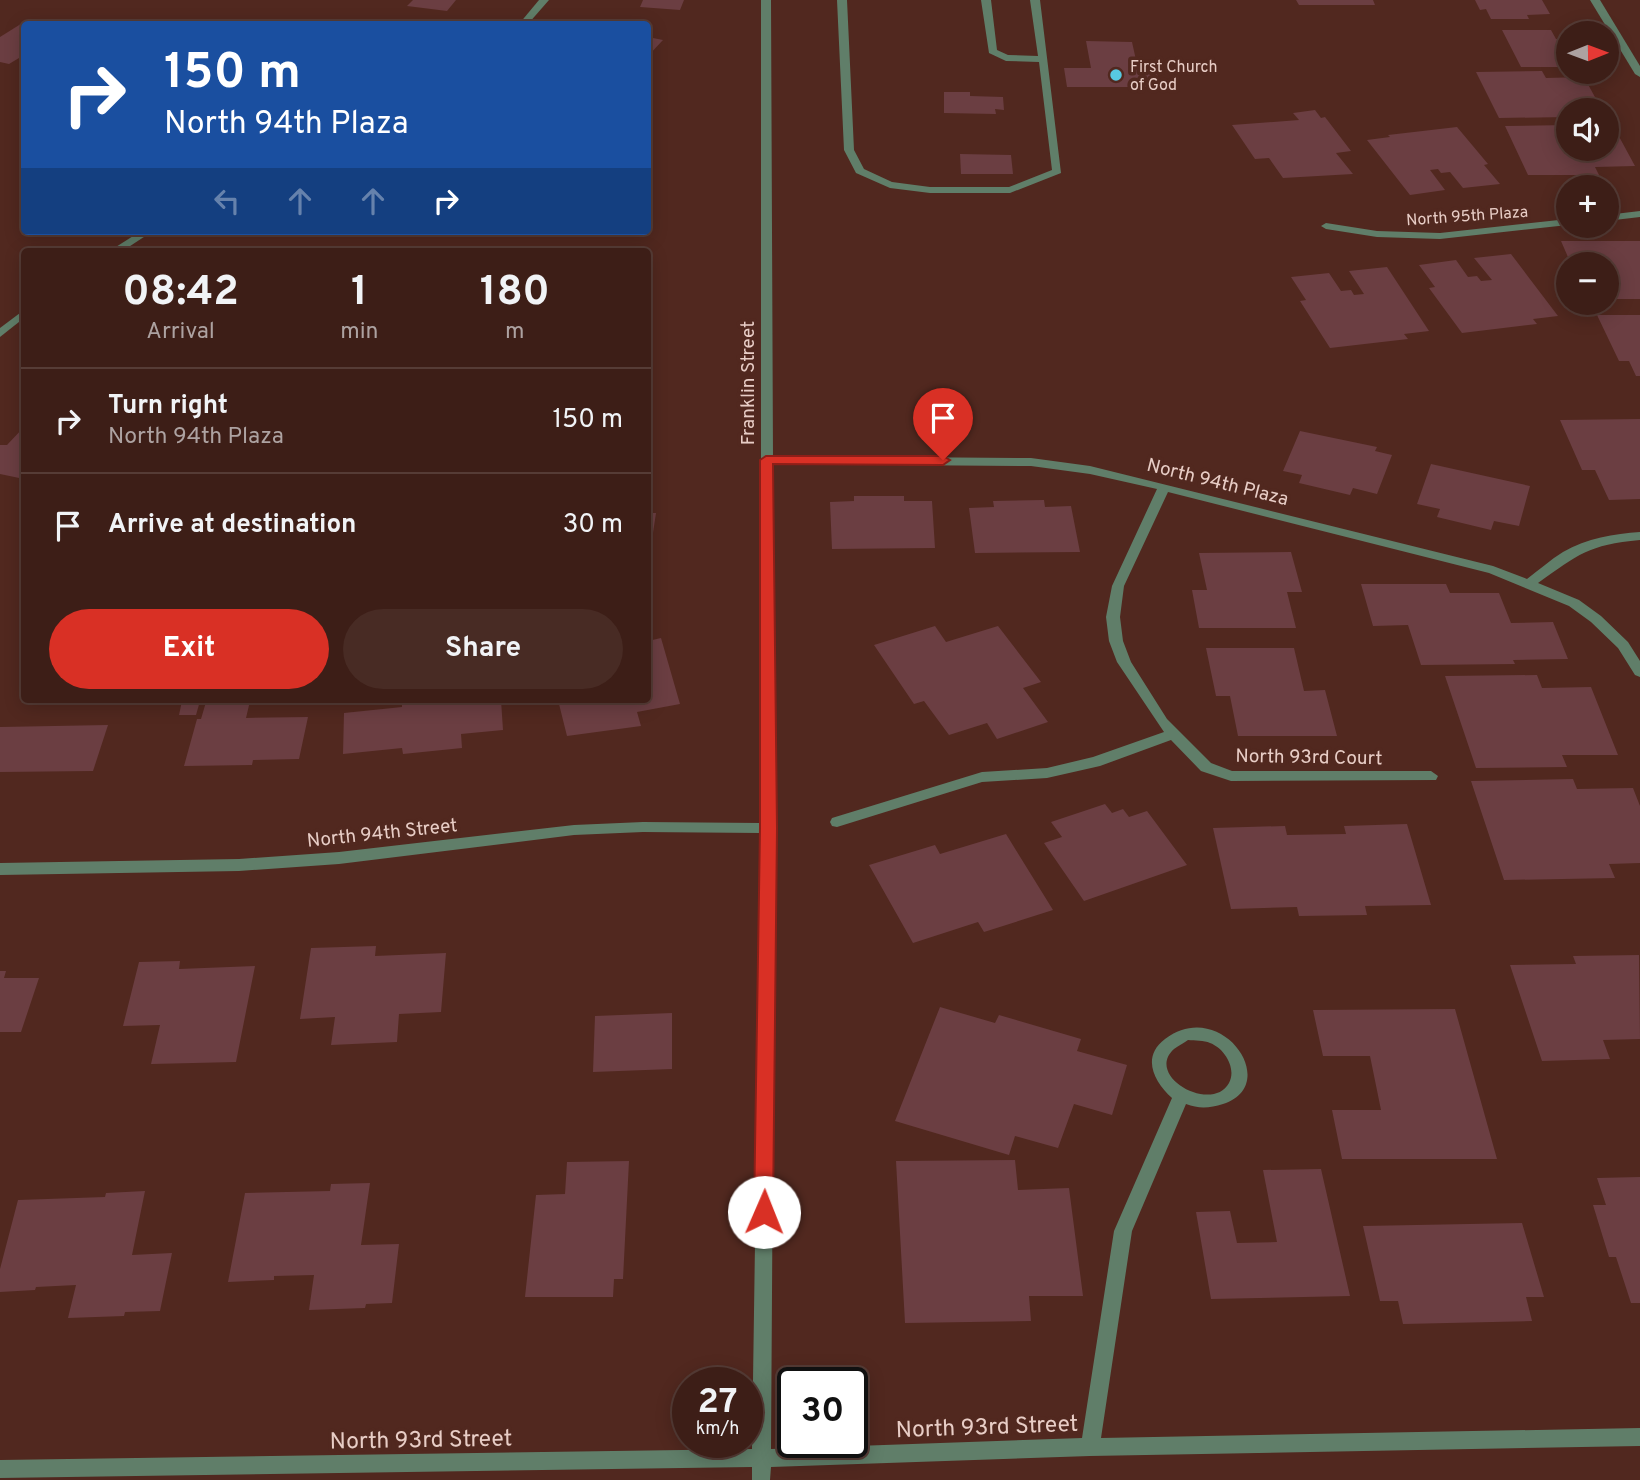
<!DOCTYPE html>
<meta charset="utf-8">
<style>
body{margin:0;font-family:Overpass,sans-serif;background:#482b24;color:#f1f3f6;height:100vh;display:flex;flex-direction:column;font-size:26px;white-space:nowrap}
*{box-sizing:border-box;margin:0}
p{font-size:23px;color:#ada2a1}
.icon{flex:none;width:38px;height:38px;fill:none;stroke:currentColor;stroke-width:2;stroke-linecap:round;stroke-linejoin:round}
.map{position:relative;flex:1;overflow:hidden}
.details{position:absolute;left:21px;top:248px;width:630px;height:455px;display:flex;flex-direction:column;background:#3d1e17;border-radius:7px;box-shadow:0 4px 18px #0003,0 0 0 2px #563c36}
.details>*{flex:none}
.banner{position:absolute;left:21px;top:21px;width:630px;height:214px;border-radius:7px;box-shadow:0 4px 18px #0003,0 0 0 2px #563c36;background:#1a4fa0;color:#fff;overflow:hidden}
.needle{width:46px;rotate:89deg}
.tools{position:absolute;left:1556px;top:21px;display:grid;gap:14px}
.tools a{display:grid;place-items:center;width:63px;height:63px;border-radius:50%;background:#3d1e17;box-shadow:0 4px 18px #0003,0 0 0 2px #563c36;font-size:35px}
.speed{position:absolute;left:672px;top:1367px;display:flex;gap:14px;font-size:35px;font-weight:700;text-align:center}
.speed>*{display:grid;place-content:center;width:91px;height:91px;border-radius:50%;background:#3d1e17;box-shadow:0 4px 18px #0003,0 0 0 2px #563c36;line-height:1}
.speed small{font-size:18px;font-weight:400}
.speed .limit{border:4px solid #111;border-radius:10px;background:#fff;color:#111}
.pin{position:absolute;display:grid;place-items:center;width:60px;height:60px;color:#fff;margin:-72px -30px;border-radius:50% 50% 50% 0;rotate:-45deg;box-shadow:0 0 7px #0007}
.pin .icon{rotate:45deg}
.me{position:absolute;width:77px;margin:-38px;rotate:1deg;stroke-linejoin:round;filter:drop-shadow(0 0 5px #0008)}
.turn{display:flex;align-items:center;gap:24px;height:147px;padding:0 28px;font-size:32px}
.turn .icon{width:91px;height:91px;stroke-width:2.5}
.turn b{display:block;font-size:49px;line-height:60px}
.lanes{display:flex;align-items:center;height:66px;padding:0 28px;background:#0003;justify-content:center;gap:35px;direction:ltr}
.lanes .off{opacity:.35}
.eta{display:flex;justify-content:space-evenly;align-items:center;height:119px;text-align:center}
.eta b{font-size:42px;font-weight:700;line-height:49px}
.primary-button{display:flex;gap:14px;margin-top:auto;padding:14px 28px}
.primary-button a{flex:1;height:80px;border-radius:42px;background:#d93025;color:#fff;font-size:28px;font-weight:700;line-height:80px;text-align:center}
.primary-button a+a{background:#482b24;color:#f1f3f6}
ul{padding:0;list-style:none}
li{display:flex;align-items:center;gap:21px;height:105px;padding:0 28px;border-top:2px solid #563c36}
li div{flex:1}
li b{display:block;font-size:26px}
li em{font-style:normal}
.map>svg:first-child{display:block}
</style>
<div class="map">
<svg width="1640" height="1480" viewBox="0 0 1640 1480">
<rect width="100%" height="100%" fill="#51281f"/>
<g fill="#6b3e42">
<polygon points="413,0 456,0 447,11 407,6"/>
<polygon points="643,0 684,0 680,10 640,7"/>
<polygon points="1296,0 1373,0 1375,5 1299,5"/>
<polygon points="1475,0 1542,0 1550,14 1527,15 1529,19 1491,19 1486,9 1480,10"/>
<polygon points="24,22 24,55 9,64 0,62 0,37"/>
<polygon points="1502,30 1551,30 1556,39 1563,39 1568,47 1568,67 1521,67"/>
<polygon points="648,37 663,40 648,56"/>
<polygon points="1086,41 1132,42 1136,60 1154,60 1160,87 1067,87 1064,68 1091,68"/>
<polygon points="1542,71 1546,78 1584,77 1602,110 1563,111 1567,117 1499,118 1476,72"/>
<polygon points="944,92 970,92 970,96 1003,97 1004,110 995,109 996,114 944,113"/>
<polygon points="1315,110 1321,118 1325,117 1351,151 1336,153 1353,174 1283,178 1269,158 1255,159 1232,125 1299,120 1293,113"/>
<polygon points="1568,125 1568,149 1606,149 1606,131 1616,131 1635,166 1595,167 1599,175 1528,175 1505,126"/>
<polygon points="1457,127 1488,164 1484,165 1500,184 1463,188 1450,172 1441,173 1438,169 1430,170 1445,190 1410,195 1367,140 1390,137 1388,135"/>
<polygon points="960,154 1011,155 1013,174 961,174"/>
<polygon points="1561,241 1640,241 1640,299 1606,299 1606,264 1571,264"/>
<polygon points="1511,254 1558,316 1533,319 1537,324 1462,333 1429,288 1435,287 1419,265 1456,260 1468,277 1477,276 1481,281 1492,280 1474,258"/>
<polygon points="1387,267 1429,331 1404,334 1408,339 1330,348 1300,301 1306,300 1291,277 1329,273 1341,291 1351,290 1354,295 1364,294 1349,271"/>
<polygon points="1597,315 1640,315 1640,376 1636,376 1629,361 1619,361"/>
<polygon points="1640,419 1640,499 1609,500 1595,470 1582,470 1560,420"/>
<polygon points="24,427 24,479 0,474 0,445 7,445"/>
<polygon points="1300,431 1377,447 1375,451 1392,455 1377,494 1353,488 1350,495 1299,483 1302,475 1283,471"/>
<polygon points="1431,464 1530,486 1519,526 1494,521 1491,530 1437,517 1440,509 1417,504"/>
<polygon points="854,496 904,496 904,501 932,501 935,548 832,549 830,502 854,501"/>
<polygon points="1044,500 1045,507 1071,506 1080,552 975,553 969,508 994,507 993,501"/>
<polygon points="648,513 656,513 651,546 648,546"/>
<polygon points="1291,552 1302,592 1287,592 1296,628 1199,628 1192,590 1207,590 1199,553"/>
<polygon points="1361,584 1446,584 1450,593 1499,593 1511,623 1553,622 1568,659 1513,660 1515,664 1421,665 1408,625 1373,626"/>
<polygon points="935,626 946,642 998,626 1041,682 1023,688 1048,722 997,739 987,723 949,735 924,701 914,704 874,645"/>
<polygon points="661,638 680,704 637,712 641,726 567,736 558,700 648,700 648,641"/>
<polygon points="1206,648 1294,648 1304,691 1325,690 1337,736 1238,736 1230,696 1216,696"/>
<polygon points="1537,675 1542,688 1591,687 1618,755 1562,755 1567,767 1476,768 1445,676"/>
<polygon points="416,700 501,700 503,730 461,734 462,748 403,754 402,748 343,754 344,713 402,707 402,701"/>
<polygon points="182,701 200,701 196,715 179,715"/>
<polygon points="250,701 246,718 308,717 299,759 253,760 252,765 184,766 197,719 201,719 206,702"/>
<polygon points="108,725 93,771 0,772 0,727"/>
<polygon points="1573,779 1577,789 1633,788 1640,806 1640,863 1609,864 1615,878 1504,880 1471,781"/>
<polygon points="1105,804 1112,813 1123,809 1129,817 1147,811 1187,865 1084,901 1044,843 1062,837 1051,822"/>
<polygon points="1407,824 1431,905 1365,906 1367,915 1299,916 1297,907 1231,909 1213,828 1285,826 1287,835 1346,834 1344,826"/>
<polygon points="1006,834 1053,910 984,932 978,922 913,943 869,865 935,845 940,854"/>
<polygon points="376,946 375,956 446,953 441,1012 399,1014 397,1042 331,1045 335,1017 300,1019 311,948"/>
<polygon points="1639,955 1640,1039 1603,1040 1610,1059 1542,1061 1510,965 1576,964 1573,956"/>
<polygon points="180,961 179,969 255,966 236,1062 151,1064 160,1025 123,1026 139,962"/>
<polygon points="0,971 6,971 4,978 39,978 21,1032 0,1032"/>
<polygon points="940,1007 995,1023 999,1015 1081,1039 1077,1051 1127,1065 1112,1115 1074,1104 1058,1148 1015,1136 1009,1155 895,1121"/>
<polygon points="1455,1009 1497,1159 1342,1159 1332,1110 1381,1110 1370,1056 1323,1056 1313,1010"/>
<polygon points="672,1013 672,1069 593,1072 595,1016"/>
<polygon points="1015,1160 1018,1190 1069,1188 1083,1296 1029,1296 1031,1321 905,1323 896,1161"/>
<polygon points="629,1161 623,1279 614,1279 613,1297 525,1297 536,1195 565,1194 567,1162"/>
<polygon points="1321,1169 1350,1296 1211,1299 1196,1212 1230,1211 1237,1243 1277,1242 1263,1170"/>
<polygon points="1640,1177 1640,1303 1631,1303 1616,1257 1609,1257 1593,1205 1606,1205 1597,1178"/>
<polygon points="370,1183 361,1245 399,1244 392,1303 366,1304 365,1308 309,1310 314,1275 274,1276 274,1280 228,1282 245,1193 330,1191 331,1184"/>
<polygon points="145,1191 132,1255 172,1253 160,1311 125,1312 124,1316 68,1318 76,1285 36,1287 35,1290 0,1292 0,1269 18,1200 105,1197 106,1193"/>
<polygon points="1522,1223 1544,1297 1526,1297 1532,1321 1403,1324 1398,1301 1380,1301 1363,1226"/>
</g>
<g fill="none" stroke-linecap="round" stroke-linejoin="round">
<polygon fill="#607e69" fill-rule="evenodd" points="837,0 847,0 854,150 864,169 892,182 930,187 1009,187 1052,170 1039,62 1006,61 989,53 981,0 991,0 997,50 1008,55 1038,56 1030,0 1040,0 1061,173 1010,193 930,193 890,188 856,173 844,150"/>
<g fill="#607e69" fill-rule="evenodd">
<polygon points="539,0 549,0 528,24 519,24"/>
<path d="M761,0H771L773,456L1031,458L1090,466L1493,566L1527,579C1539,570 1550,560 1563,552C1587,538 1614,534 1640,532V540C1588,545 1579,554 1538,583L1579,600L1601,616L1628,642L1640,661V677L1635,675L1618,648L1591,622L1569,606L1489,573L1168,492L1124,586L1120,617L1123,641L1131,662L1167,719L1211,763L1232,771H1431L1438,776L1436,780L1231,781L1201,771L1171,740L1100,766L1047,778L982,782L837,827L832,826L830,822L832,818L982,772L1047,768L1093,757L1164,732L1117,662L1109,641L1106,617L1112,586L1157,489L1090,474L1031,466L773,464L775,828L771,1449L1082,1438L1114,1231L1172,1098C1154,1082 1141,1057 1165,1039C1221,996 1283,1085 1223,1104C1210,1108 1199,1109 1186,1104L1132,1231L1101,1438L1640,1428V1446L1090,1456L771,1467L770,1480H752V1467L0,1478V1460L752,1449L761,833L643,832L574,835L339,864L239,871L0,875V863L239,859L339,852L574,825L643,822L761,823ZM1188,1040C1195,1041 1204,1040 1210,1043C1224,1048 1237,1068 1229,1083C1212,1114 1144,1076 1174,1049C1178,1046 1184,1043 1188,1040Z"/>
<polygon points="1590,0 1600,0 1640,66 1640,77 1635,74"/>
<polygon points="1640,211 1640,217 1606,221 1606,215"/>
<polygon points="1568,219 1568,225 1440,239 1377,237 1326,229 1321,226 1326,223 1377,231 1440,233"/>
<polygon points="141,231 153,231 121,252 108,252"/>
<polygon points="24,310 24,318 0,337 0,328"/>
</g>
</g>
<polygon fill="#d93025" stroke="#8d1f18" stroke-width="2" points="766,456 943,456 950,460 943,465 773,464 777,828 773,1212 770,1218 764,1220 757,1218 754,1212 760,828 760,460"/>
<circle fill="#57c9e2" stroke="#51281f" stroke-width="2.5" cx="1116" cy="75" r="7"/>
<g text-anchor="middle" stroke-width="7" stroke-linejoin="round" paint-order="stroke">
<g font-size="16" fill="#e8cdc6" stroke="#51281f" text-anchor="start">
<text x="1130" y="72">First Church<tspan x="1130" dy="18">of God</tspan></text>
</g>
<g font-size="16" fill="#e8cdc6" stroke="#51281f">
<text transform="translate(1467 215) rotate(-4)" y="6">North 95th Plaza</text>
</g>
<g font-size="19" fill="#e8cdc6" stroke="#51281f">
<text transform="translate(747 383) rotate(-90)" y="7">Franklin Street</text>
<text transform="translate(1218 481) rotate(14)" y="7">North 94th Plaza</text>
<text transform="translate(1309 756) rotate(1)" y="7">North 93rd Court</text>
<text transform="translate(382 832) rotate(-6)" y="7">North 94th Street</text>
</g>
<g font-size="23" fill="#e8cdc6" stroke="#51281f">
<text transform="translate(987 1426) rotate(-2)" y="8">North 93rd Street</text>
<text transform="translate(421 1439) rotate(-1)" y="8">North 93rd Street</text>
</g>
</g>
</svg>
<div class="tools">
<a><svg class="needle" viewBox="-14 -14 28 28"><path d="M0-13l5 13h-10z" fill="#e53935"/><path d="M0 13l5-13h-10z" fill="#ada2a1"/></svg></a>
<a><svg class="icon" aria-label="sound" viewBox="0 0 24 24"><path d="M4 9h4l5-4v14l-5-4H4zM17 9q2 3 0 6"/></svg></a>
<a>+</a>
<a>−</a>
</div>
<div class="speed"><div>27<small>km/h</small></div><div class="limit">30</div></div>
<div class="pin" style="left:943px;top:460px;background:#d93025"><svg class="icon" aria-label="arrive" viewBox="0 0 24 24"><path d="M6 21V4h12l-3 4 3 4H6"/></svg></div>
<svg class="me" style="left:764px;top:1212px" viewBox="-20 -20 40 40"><circle r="19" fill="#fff"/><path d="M0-13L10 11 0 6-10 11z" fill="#d93025"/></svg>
<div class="banner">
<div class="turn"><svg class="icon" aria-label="right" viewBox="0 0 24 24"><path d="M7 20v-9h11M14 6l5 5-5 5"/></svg><div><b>150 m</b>North 94th Plaza</div></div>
<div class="lanes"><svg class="icon off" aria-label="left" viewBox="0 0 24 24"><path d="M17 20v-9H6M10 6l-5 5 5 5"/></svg><svg class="icon off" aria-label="ahead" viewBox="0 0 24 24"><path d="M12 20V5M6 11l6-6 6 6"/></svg><svg class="icon off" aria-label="ahead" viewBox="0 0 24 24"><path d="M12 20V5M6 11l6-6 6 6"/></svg><svg class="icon" aria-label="right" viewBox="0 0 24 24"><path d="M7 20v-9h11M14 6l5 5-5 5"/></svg></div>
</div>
<section class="details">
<div class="eta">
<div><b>08:42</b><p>Arrival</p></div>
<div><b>1</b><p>min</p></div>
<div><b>180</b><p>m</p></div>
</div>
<ul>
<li><svg class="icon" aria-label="right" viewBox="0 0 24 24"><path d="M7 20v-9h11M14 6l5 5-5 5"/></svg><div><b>Turn right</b><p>North 94th Plaza</p></div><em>150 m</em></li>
<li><svg class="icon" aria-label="arrive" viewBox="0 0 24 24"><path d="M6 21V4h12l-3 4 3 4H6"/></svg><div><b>Arrive at destination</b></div><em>30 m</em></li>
</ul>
<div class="primary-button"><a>Exit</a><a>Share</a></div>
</section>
</div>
